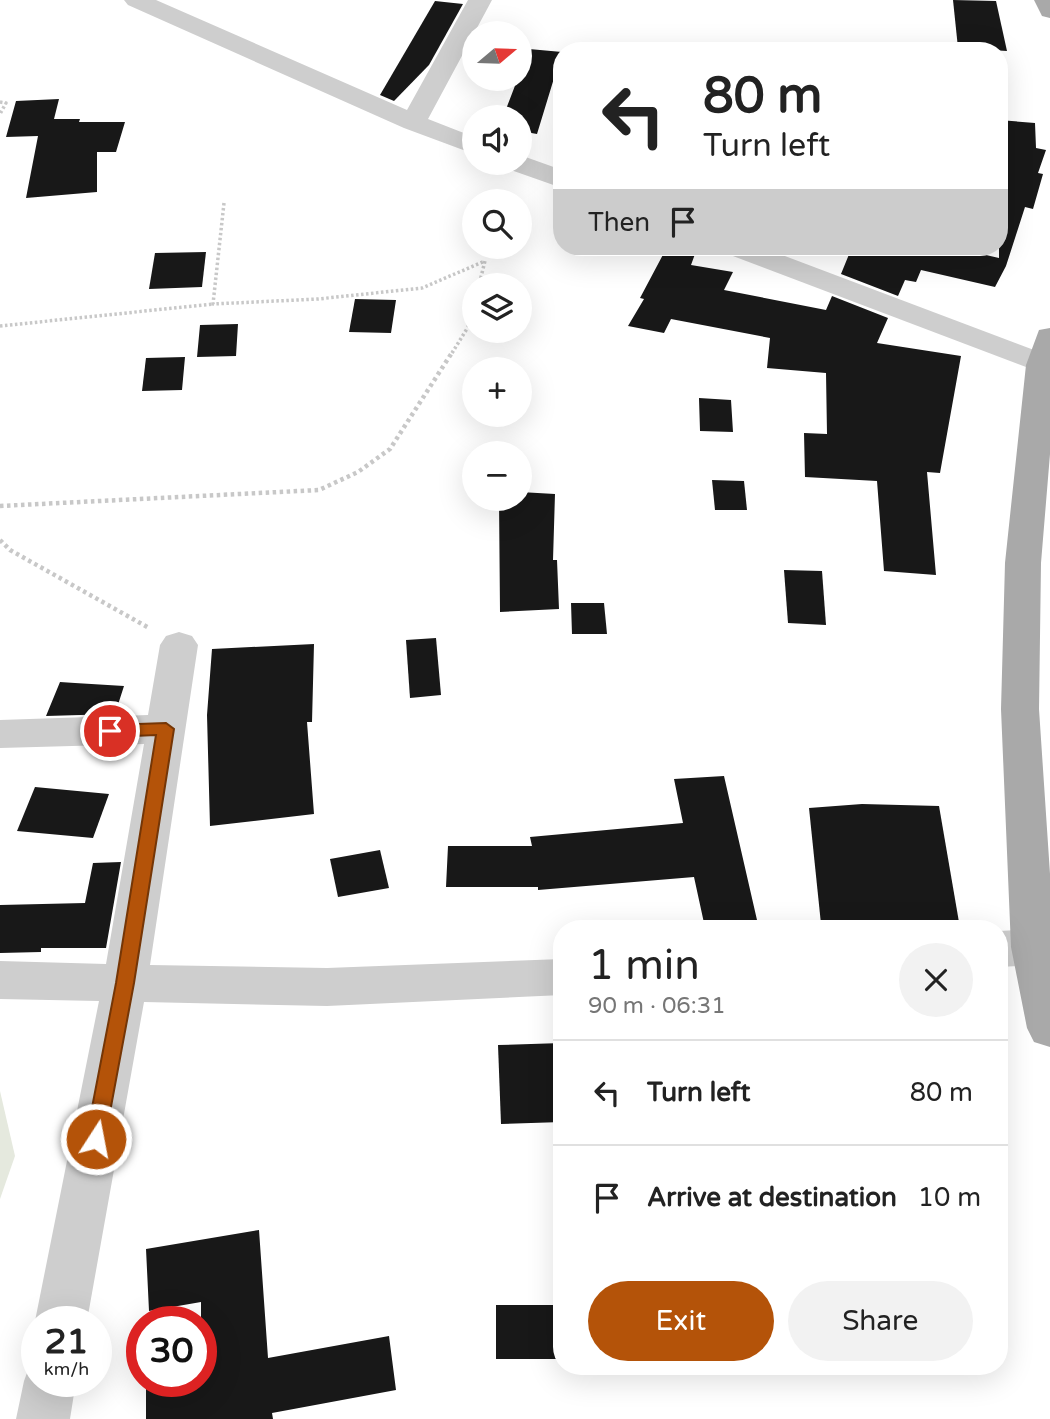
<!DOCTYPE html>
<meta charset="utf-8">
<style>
body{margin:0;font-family:"Varela Round",sans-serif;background:#f2f2f2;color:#222;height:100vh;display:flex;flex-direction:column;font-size:26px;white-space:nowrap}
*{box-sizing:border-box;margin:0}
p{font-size:23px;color:#767676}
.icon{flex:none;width:38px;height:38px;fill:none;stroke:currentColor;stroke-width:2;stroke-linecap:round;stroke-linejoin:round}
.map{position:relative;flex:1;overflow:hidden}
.side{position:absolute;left:553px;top:920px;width:455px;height:455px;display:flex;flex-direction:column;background:#fff;border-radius:28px;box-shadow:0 7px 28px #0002}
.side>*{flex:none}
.hud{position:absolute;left:553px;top:42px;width:455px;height:214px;border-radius:28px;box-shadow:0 7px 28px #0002;background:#fff;color:#222;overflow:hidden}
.needle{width:46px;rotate:71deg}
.tools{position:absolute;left:462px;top:21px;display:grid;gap:14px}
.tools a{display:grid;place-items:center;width:70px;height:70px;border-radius:50%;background:#fff;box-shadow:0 7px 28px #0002;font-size:35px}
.speed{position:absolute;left:21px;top:1306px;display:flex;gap:14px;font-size:35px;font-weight:700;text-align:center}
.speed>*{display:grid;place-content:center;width:91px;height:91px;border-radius:50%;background:#fff;box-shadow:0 7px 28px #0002;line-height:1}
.speed small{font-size:18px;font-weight:400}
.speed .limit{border:10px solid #d22;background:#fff;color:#111}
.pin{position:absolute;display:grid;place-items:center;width:60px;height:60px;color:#fff;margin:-30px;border:4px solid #fff;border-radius:50%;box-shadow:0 2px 7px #0007}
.me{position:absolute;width:77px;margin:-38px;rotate:11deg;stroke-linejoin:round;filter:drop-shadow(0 0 5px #0008)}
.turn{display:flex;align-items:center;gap:24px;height:147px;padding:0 35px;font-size:32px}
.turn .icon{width:91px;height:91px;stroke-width:2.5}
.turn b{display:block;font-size:49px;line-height:60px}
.then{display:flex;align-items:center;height:66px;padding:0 35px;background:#0003;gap:14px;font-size:26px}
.round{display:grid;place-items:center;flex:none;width:74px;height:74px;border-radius:37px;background:#f2f2f2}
.head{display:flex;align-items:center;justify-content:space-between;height:119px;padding:0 35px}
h1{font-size:42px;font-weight:600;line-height:52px}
.action{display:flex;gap:14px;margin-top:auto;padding:14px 35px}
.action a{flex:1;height:80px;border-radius:42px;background:#b45309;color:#fff;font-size:28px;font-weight:600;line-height:80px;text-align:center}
.action a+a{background:#f2f2f2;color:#222}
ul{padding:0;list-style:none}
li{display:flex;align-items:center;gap:21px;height:105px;padding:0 35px;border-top:2px solid #e0e0e0}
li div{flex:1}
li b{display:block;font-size:26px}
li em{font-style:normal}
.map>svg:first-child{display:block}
</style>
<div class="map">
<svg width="1050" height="1419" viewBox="0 0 1050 1419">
<rect width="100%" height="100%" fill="#fff"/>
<polygon fill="#e5e9de" points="0,1091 15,1156 0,1199"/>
<g fill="#181818">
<polygon points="953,0 996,1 1007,51 958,48"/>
<polygon points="435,1 463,4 429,65 394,101 380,95"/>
<polygon points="529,49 562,52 537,134 520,131 520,117 503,117"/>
<polygon points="59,99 54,119 80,119 79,122 125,122 116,152 97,152 97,192 26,198 38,136 6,137 16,101"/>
<polygon points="999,120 1035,123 1036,148 1046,150 1038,173 1043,174 1033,209 1025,207 1006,266 995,287 921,270 916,282 905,280 898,296 841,274 852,247 951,247 999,258"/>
<polygon points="666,249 695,254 691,265 733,272 724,290 826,310 832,296 888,318 877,343 961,356 940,473 927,472 936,575 884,571 877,481 805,477 804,433 827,434 826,373 767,368 770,338 671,319 664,333 628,326 644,299 640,298"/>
<polygon points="206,252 202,287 149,289 155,253"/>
<polygon points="355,299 396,300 391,333 349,332"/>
<polygon points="238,324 236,356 197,357 200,325"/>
<polygon points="185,357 182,390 142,391 146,358"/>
<polygon points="699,398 731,400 733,432 700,431"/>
<polygon points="712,480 744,481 747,510 715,510"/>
<polygon points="520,492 555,494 553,560 557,560 559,609 500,612 499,499 520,499"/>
<polygon points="784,570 822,571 826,625 788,623"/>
<polygon points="571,603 604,603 607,634 572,634"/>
<polygon points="436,638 441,695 410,698 406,640"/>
<polygon points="314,644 312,722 307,722 314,814 210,826 207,715 212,649"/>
<polygon points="60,682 75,683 124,686 115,714 46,716"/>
<polygon points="724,776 757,920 704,923 694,877 538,890 538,887 446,887 448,846 532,846 530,837 683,823 674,779"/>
<polygon points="35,787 109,794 93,838 17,831"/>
<polygon points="862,804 939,806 960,928 821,924 809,808"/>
<polygon points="380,850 389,888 338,897 330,859"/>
<polygon points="121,862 106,948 41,948 41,952 0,953 0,905 85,903 93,863"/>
<polygon points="562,1043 562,1122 501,1124 498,1045"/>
<polygon points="259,1230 268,1358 389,1336 396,1390 272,1413 273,1419 146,1419 146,1381 201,1381 201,1302 149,1311 146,1249"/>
<rect x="496" y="1305" width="66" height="54"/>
</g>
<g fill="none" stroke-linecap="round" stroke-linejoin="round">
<g stroke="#c8c8c8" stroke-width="3.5" stroke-dasharray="2.5 2.5" stroke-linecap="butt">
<polyline points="0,102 6,103 0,114"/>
<polyline points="224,203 213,304 318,299 422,288 485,261 479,285"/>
<polyline points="0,326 213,304"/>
<polyline points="452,353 468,327 474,302"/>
</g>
<g stroke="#c8c8c8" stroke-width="4.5" stroke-dasharray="3.5 3.5" stroke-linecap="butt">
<polyline points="0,506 319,490 358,472 390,449 453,351"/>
<polyline points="0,540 10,550 149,628"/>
</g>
<g fill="#cecece" fill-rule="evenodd">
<polygon points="124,0 156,0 407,110 468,0 492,0 428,119 474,137 474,154 404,128 128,5"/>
<polygon points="520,155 562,170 562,188 508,169 505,163 520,163"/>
<polygon points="721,247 761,247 1050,356 1050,376 725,253"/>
<polygon points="179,632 192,636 198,645 150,965 327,968 562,959 562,995 327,1006 144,1002 87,1321 37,1321 37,1324 35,1321 99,1001 0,999 0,961 106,964 144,744 0,748 0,720 148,715 160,645 166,636"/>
<polygon points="1033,929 1048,934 1050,938 1048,960 1033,965 999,967 999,931"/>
<polygon points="37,1360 37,1381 76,1381 70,1419 16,1419 24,1381 31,1362"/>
</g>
<g fill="#a9a9a9" fill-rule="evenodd">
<polygon points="1034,0 1050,0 1050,18 1042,16"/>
<polygon points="1050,328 1050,454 1041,563 1039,709 1050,874 1050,1047 1034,1042 1027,1028 1011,947 1001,709 1005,563 1026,365 1039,330"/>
</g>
</g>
<polygon fill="#b45309" stroke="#753606" stroke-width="2" points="166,723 174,729 134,983 105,1139 102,1146 96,1148 89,1146 86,1139 116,983 156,735 110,737 102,731 110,725"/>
</svg>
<div class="tools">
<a><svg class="needle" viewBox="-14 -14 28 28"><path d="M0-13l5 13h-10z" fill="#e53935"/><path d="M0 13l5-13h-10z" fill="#767676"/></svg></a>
<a><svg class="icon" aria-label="sound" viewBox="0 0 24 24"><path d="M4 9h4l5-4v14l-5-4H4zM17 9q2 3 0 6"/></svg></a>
<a><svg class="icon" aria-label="search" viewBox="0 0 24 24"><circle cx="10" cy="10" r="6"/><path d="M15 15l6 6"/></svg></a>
<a><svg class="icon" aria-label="layers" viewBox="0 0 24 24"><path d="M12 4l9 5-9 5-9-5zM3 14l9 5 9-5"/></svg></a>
<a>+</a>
<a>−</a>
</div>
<div class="speed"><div>21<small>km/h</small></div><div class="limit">30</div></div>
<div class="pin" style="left:110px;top:731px;background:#d93025"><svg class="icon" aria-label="arrive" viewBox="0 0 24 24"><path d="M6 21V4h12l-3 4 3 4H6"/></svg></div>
<svg class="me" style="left:96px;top:1139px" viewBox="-20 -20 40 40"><circle r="17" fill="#b45309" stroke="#fff" stroke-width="3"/><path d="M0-11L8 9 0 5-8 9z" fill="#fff"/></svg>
<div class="hud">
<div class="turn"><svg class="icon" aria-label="left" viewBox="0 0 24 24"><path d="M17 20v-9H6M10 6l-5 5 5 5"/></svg><div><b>80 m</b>Turn left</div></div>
<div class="then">Then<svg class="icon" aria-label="arrive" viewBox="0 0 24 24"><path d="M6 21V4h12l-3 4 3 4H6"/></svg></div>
</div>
<section class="side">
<div class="head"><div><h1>1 min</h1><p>90 m · 06:31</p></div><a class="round"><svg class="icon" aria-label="close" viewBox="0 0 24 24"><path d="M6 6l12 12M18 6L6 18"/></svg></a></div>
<ul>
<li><svg class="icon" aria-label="left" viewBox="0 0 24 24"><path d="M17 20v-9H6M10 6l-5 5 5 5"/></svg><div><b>Turn left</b></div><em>80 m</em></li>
<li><svg class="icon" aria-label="arrive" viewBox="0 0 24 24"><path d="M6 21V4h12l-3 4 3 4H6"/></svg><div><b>Arrive at destination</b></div><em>10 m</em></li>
</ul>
<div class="action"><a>Exit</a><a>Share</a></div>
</section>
</div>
